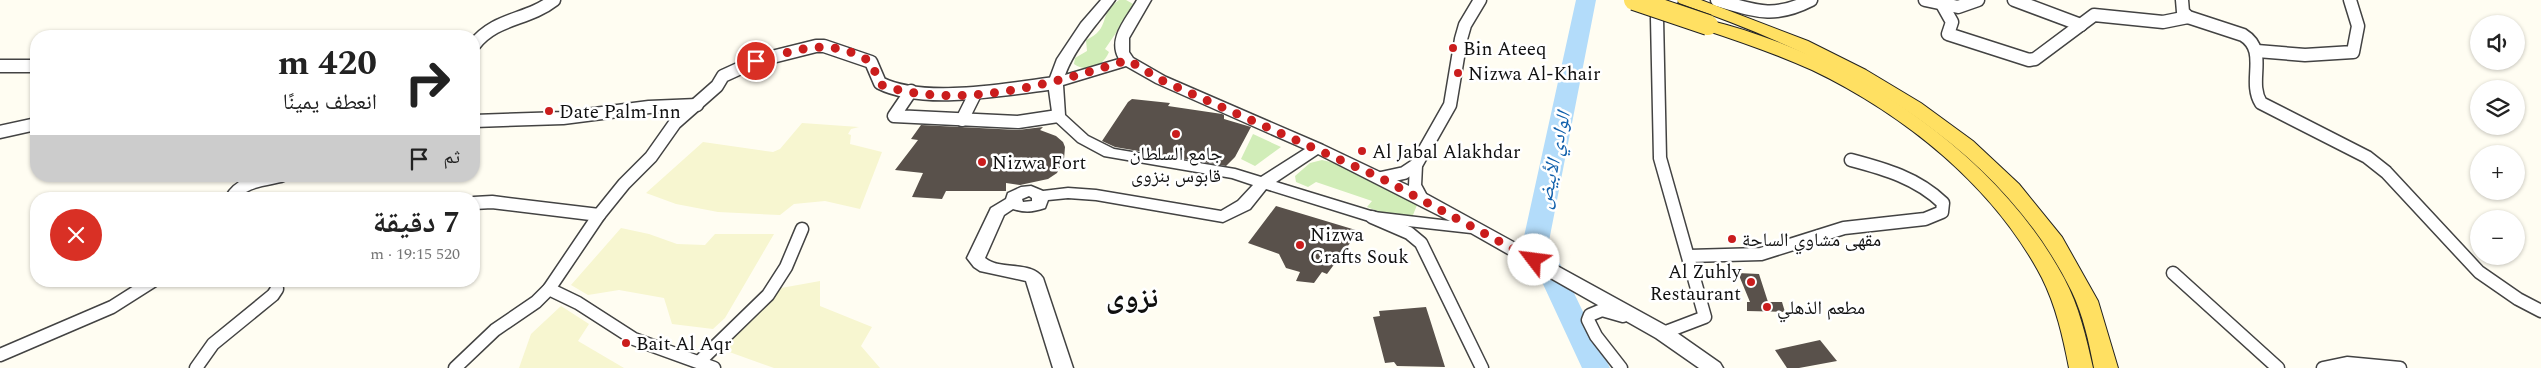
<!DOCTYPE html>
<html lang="ar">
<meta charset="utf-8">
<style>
body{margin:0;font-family:Spectral,"Noto Naskh Arabic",serif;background:#f6f6f6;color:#222;direction:rtl;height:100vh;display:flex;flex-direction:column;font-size:19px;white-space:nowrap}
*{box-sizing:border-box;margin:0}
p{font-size:16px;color:#767676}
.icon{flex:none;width:28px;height:28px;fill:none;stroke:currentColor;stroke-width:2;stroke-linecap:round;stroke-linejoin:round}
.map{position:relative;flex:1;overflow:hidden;direction:ltr}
.details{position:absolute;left:30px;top:192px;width:450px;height:95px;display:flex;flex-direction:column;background:#fff;border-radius:20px;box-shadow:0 1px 4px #0004;direction:rtl}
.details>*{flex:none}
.hud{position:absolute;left:30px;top:30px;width:450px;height:152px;border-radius:20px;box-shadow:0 1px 4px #0004;direction:rtl;background:#fff;color:#222;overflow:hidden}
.fabs{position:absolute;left:2470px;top:15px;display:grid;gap:10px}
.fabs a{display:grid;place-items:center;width:55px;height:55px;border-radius:50%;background:#fff;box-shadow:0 1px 4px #0004;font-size:25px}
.pin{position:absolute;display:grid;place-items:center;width:42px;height:42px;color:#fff;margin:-21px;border:2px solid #fff;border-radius:50%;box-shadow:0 1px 5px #0007}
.me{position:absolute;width:55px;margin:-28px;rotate:300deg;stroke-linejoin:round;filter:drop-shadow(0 0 4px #0008)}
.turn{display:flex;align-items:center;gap:18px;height:105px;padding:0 20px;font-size:22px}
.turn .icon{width:65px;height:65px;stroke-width:2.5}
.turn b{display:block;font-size:35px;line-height:42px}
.then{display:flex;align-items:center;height:48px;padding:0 20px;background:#0003;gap:10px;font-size:19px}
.round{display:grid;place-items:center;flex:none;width:52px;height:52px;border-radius:26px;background:#f6f6f6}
.headline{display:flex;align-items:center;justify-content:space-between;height:85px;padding:0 20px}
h1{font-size:30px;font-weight:700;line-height:38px}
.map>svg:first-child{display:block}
</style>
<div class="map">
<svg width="2541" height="368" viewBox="0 0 2541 368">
<rect width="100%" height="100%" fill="#fffdf2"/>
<g fill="#f7f6d0">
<polygon points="802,123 859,127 851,129 848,134 851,135 850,144 882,152 860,209 825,201 794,204 780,215 718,212 676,204 646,193 703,142 773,152 780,149"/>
<polygon points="621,228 649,234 677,244 705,245 715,234 774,234 725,318 713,329 672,324 664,298 619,290 588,295 571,285"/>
<polygon points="820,281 820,306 872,327 861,346 880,368 774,368 721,349 766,306 781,288"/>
<polygon points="561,306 589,324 578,341 624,368 519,368 531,334"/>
</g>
<g fill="#d1edb8">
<path d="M1119,0H1126L1135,5L1105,49L1109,52C1103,67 1087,73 1074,64L1075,58L1087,51L1086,40C1112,28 1097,15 1119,0Z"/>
<polygon points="1253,134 1281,147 1255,166 1241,159"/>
<polygon points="1322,160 1335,163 1417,205 1413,215 1390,216 1367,207 1372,201 1316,182 1308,187 1296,182 1295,176 1310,163"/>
</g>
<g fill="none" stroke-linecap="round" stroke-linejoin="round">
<polygon fill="#b3dcfa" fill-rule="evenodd" points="1576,0 1596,0 1549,241 1610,368 1582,368 1523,241"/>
</g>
<g fill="#59514b">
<polygon points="1132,99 1170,103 1168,106 1222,114 1224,115 1224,119 1251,127 1235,157 1226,166 1115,147 1102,141 1128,102"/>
<polygon points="921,125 1018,130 1043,127 1040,130 1056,136 1063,142 1065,147 1064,159 1057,173 1048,179 1020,185 1006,183 1006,191 946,191 942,199 912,197 923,173 895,170 918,140 911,139"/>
<polygon points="1276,206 1359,231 1327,274 1322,272 1314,283 1296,281 1300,272 1286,268 1279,254 1248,243"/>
<polygon points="1738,273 1759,274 1768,302 1782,302 1785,312 1747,311 1747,302 1750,302"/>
<polygon points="1426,307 1445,367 1397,366 1394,362 1385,363 1373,317 1380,316 1379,311"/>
<polygon points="1820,340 1837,361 1799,368 1787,368 1775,350"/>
</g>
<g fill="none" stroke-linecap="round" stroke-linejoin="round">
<g stroke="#434343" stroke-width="15">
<g id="minor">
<path d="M1717,0C1755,11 1774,19 1811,0"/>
<polyline points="1925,0 1958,7 1978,0"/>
<polyline points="2014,0 2081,25"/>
<path d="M2182,0L2183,12L2188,17L2243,35C2269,51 2247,81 2261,103L2367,157L2386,172L2479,272L2518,299L2541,311"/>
<polyline points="1943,6 1952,22 1948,34 2029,60 2035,59 2094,15 2163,22 2188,17"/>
<path d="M474,45C496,17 527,21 554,0"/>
<polyline points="2257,51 2305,55 2353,52 2358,26 2350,0"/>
<polyline points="0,66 36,66"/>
<polyline points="911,91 894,116 1018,122 1058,116"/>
<polyline points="962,120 975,94"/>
<polyline points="474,121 563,118 649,107 697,105"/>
<polyline points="0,132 36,124"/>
<polyline points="1381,178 1404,173 1416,165"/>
<path d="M231,199C241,181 263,180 281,176"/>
<polyline points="1422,199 1415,186 1416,165 1450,105 1461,39 1465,25 1480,0"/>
<polyline points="474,203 492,202 599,215"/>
<polyline points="1372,217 1409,233 1421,243 1482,368"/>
<path d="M1689,256L1761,254L1844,228L1925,219L1942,212L1943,203C1917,178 1885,169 1851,160"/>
<polyline points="2173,273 2278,368"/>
<polyline points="549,289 578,303 634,339 714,368"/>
<polyline points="1657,330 1663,333 1705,317 1660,158 1657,18 1672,0"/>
<polyline points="0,355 112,307 153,281"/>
<polyline points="700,361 768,295 786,267 802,229"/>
<polyline points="196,368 213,344 273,295 277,289 276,281"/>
<path d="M455,368L495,330L536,302L549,289L599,215L624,184L651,157L675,123L717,86L723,76L756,61L816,46H824L871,62L880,83C923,105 1008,89 1055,83"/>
<polyline points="1621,368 1596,336 1588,320 1590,315 1602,310 1623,316"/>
<polyline points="2323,368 2347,363 2400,368"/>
</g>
</g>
<g stroke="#434343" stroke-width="3">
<path id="tertiary" d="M1101,0H1115C1097,25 1076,46 1065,75L1119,59C1107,38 1127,18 1137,0H1151L1129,38V52L1133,58L1166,77L1323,145L1428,195L1670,328L1720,363L1723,368H1699L1656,338L1471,233L1372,222L1266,189L1250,209L1223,222L1096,200L1068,198L1048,200L1045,208C1032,212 1026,213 1013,209L1004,215L985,258C1000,271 1031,260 1043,278L1073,368H1053L1026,281L980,271L974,267L967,258L991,208L1006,199L1008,193L1021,187L1031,186L1043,191L1068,188L1096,190L1221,211L1238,201L1253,185L1232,178L1104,156L1078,142L1053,119L1048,83L1057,59L1081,23ZM1126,66L1156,83L1305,149L1261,177L1235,169L1114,149L1088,136L1065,115L1063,85ZM1318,154L1450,221L1374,212L1276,182ZM1029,196L1032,198V201L1023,202L1022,199Z"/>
</g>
<g stroke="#212121" stroke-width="2">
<g id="primary">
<path d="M1677,0H1701L1808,41L1866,70L1921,103L1973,141L2019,184L2062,237L2098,301L2118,368H2094C2089,342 2083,315 2072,292C1995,136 1835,58 1679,3Z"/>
<path d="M1708,20C1847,54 1995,150 2064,278C2079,306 2086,337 2093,368H2069C2063,337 2056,306 2042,278C1994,186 1904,114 1812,70C1776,54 1739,41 1702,29L1700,25L1702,21Z"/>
</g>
</g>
<use href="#minor" stroke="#fff" stroke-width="12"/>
<use href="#tertiary" fill="#fff" fill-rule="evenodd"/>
<use href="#primary" fill="#ffe062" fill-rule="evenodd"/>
<g stroke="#212121" stroke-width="22" stroke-linecap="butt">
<polyline id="primary-bridge" points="1634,0 1708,25"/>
</g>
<use href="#primary-bridge" stroke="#ffe062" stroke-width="20"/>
</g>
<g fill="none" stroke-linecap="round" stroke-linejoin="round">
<path stroke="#ca1d1d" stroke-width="9" stroke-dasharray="0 16.2" d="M756,61C798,50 829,36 871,62L880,84L884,86C963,110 1051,84 1128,60L1161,80L1381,178L1534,260"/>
</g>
<g fill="#ca1d1d" stroke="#fff" stroke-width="2">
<circle cx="1453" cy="48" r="5"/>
<circle cx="1458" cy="73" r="5"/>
<circle cx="549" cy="111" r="5"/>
<circle cx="1176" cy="134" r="5"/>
<circle cx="1362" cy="151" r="5"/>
<circle cx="982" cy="162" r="5"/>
<circle cx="1732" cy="239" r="5"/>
<circle cx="1300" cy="245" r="5"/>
<circle cx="1751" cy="282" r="5"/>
<circle cx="1767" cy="307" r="5"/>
<circle cx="626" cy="343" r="5"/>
</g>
<g text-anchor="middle" stroke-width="5" stroke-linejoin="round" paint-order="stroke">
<g font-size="19" fill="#101010" stroke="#fff" text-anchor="start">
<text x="1463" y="55">Bin Ateeq</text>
<text x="1468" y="80">Nizwa Al-Khair</text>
<text x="559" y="118">Date Palm Inn</text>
<text x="1372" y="158">Al Jabal Alakhdar</text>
<text x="1176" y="160" text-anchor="middle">جامع السلطان<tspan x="1176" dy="22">قابوس بنزوى</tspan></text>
<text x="992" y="169">Nizwa Fort</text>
<text x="1310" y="241">Nizwa<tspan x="1310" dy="22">Crafts Souk</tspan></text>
<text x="1742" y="246">مقهى مشاوي الساحة</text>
<text x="1741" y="278" text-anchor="end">Al Zuhly<tspan x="1741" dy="22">Restaurant</tspan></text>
<text x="1777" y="314">مطعم الذهلي</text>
<text x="636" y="350">Bait Al Aqr</text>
</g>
<g font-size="20" font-style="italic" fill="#0f5fab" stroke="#fff">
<text transform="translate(1553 160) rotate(-78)" y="7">الوادي الأبيض</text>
</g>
<g font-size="29" font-weight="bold" fill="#101010" stroke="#fff">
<text x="1132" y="307">نزوى</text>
</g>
</g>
</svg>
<div class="fabs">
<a><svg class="icon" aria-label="sound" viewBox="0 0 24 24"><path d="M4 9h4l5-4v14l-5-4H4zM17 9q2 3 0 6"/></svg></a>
<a><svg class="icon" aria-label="layers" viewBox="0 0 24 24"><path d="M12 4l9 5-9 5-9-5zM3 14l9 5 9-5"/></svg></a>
<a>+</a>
<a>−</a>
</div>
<div class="pin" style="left:756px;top:61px;background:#d93025"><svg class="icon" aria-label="arrive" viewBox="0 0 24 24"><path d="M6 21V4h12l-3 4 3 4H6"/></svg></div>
<svg class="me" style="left:1534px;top:260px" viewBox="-20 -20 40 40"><circle r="19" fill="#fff"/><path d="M0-13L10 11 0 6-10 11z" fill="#ca1d1d"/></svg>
<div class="hud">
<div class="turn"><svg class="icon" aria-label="right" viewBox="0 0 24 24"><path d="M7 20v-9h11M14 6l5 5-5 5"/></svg><div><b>420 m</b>انعطف يمينًا</div></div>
<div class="then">ثم<svg class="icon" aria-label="arrive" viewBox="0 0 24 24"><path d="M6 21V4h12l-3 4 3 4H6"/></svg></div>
</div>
<section class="details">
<div class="headline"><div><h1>7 دقيقة</h1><p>520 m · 19:15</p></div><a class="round" style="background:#d93025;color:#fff"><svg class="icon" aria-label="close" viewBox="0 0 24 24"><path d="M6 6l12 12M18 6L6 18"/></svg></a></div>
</section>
</div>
